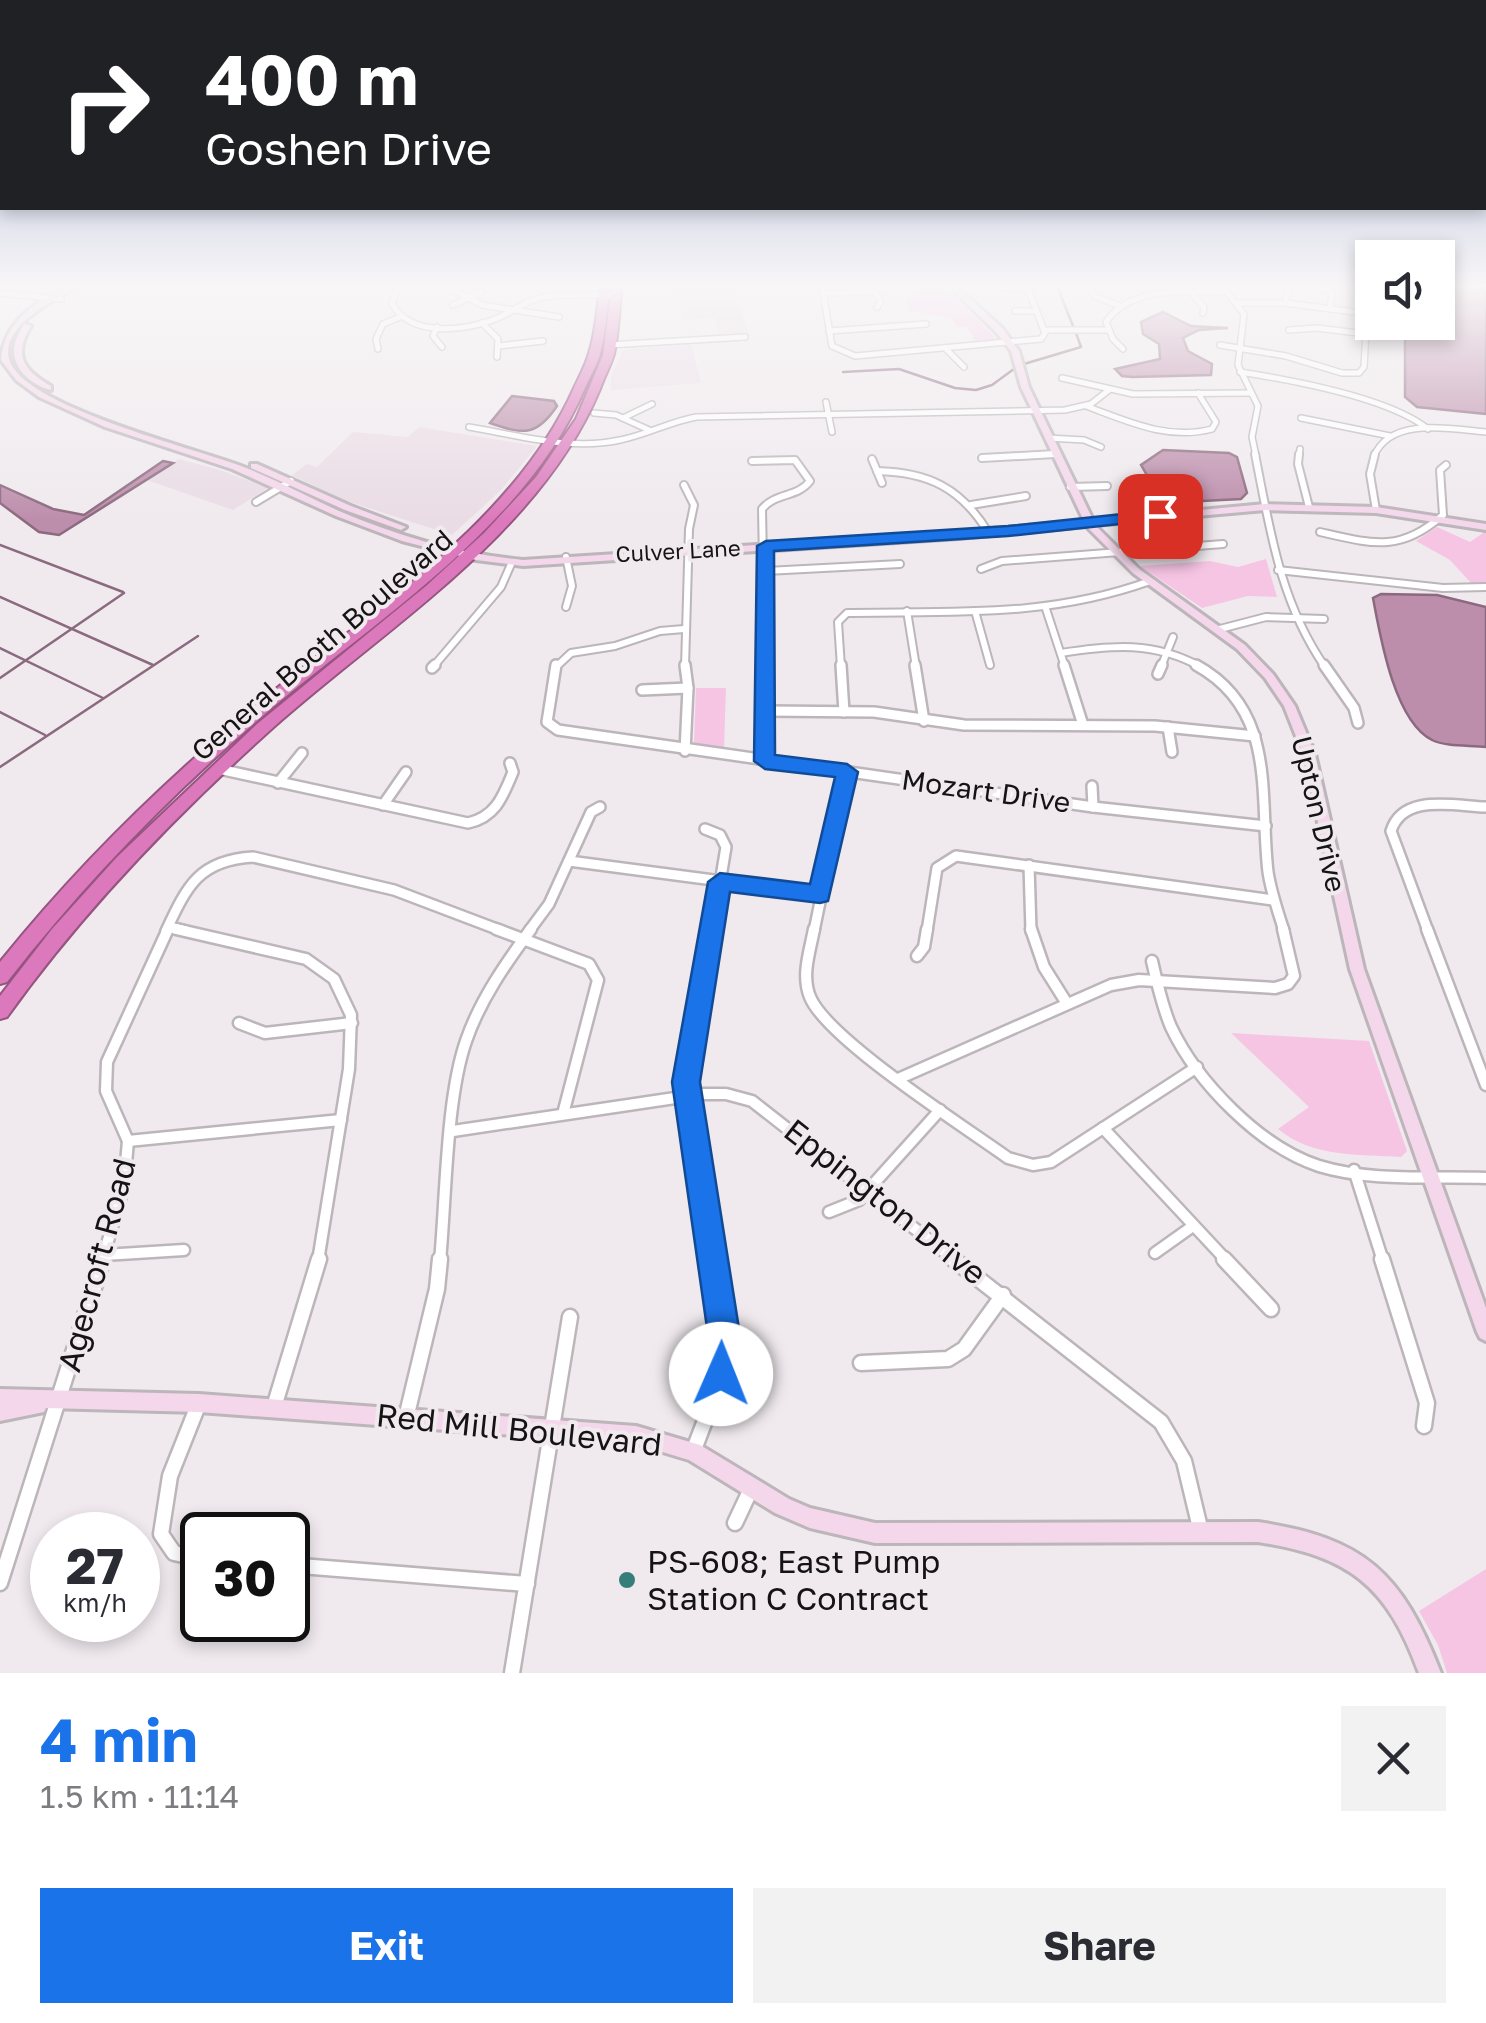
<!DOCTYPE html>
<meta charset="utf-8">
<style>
body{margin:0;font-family:"Golos Text",sans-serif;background:#f2f2f3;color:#2b2b33;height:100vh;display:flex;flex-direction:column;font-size:38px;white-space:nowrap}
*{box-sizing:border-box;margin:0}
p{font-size:32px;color:#7c7c81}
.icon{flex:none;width:55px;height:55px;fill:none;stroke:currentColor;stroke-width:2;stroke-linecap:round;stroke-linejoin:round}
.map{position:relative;height:1673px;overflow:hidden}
.details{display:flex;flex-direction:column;background:#fff;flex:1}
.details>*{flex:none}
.guide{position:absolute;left:0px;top:0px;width:1488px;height:210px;box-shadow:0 5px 15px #0003;background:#202124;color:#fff;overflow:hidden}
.controls{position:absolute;left:1355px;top:240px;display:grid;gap:20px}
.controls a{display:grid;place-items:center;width:100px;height:100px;border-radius:0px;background:#fff;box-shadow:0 5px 15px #0003;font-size:50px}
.speed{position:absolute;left:30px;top:1512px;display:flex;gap:20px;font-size:50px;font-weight:700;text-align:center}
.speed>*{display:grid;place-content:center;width:130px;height:130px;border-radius:50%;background:#fff;box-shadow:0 5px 15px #0003;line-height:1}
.speed small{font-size:25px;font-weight:400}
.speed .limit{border:5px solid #111;border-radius:15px;background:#fff;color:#111}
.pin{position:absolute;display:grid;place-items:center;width:85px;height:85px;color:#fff;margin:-42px;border-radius:20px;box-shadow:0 5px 15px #0006}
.me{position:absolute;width:110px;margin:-55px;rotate:1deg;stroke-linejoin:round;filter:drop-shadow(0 0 8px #0008)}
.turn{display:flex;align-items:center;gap:35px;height:210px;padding:0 40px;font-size:45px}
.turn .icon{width:130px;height:130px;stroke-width:2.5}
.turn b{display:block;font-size:70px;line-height:85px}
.round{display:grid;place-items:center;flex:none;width:105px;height:105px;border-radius:0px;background:#f2f2f3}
.overview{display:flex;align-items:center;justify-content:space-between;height:170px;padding:0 40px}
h1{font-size:60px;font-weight:700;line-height:75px;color:#1a73e8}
.primary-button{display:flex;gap:20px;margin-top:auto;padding:20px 40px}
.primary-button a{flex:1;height:115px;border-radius:0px;background:#1a73e8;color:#fff;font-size:40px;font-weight:700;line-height:115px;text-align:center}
.primary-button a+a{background:#f2f2f3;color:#2b2b33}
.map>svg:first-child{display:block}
</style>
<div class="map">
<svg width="1486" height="1673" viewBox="0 0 1486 1673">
<rect width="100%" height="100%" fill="#f0eaee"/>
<g fill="#eadce5">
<polygon points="601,286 733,287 749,334 720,336 715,318 682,320 679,301 667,289 600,294"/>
<polygon points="691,344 701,383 611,390 611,376 624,350"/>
<polygon points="419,427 537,446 501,490 452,535 338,498 292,475 307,464 317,467 353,432 408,437"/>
<polygon points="179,459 220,470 268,488 233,510 147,480"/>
</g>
<g fill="#f6c5e4">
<polygon points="925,286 943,286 998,340 976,342 967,327 957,327 952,318 909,311 905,299"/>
<polygon points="1437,527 1470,542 1486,531 1486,584 1471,583 1450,560 1416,541"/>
<polygon points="1266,559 1277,597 1248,596 1202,608 1140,566 1210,561 1238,567"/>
<polygon points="696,688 726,688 724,749 694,744"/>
<path d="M1231,1033L1369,1041L1407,1151L1401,1157C1358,1154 1313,1158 1278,1129L1309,1107Z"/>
<polygon points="1486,1569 1486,1673 1447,1673 1438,1645 1419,1611"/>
</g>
<g fill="#bd8eac" stroke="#8b697e" stroke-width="2.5">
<polygon points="1438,286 1486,286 1486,414 1417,407 1405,397 1405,323 1438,322"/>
<polygon points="1163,312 1191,326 1228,328 1199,330 1183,338 1188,351 1212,364 1211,375 1132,377 1122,376 1115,369 1160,359 1159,344 1143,334 1141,322"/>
<path d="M512,396L554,401L557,406C537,436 524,435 490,423Z"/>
<polygon points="1163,450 1229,453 1237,457 1247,493 1241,499 1163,503 1141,465"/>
<polygon points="163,461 173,463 59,535 39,532 0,503 0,485 53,509 84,515"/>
<path d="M1381,594L1437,595L1486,607V747C1470,745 1446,747 1432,740C1394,721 1380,635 1373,598Z"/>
</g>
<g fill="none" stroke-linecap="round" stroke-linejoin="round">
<g stroke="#8b697e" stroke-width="2.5">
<polyline points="1057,286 1073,326"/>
<polyline points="1024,364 1081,347 1076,333"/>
<polyline points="843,372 899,369 955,388 976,390 992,385 1018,366"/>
<polyline points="0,545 123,592"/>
<polyline points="0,597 153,665"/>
<polyline points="0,648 103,698"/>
<polyline points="0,678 124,593"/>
<polyline points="0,712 45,735"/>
<polyline points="0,767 198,636"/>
</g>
<g stroke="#bcb6ba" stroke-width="8">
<g id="street-far4">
<path d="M398,286L392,304C412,338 465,331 498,318C512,312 524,302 539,298C562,293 586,295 609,295"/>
<polyline points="447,286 482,305 559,317"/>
<polyline points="822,286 832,346 855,356 1041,339 1045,333 1027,286"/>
<polyline points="985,286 1027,289"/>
<polyline points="1090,286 1094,296 1120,306"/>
<polyline points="1185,286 1204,307 1203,313"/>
<polyline points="1222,286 1244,314 1238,365 1258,406 1252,437 1256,456"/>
<polyline points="1315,286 1332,292 1330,309"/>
<polyline points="875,292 881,301 877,307"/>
<polyline points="0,293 61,299"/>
<polyline points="823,293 867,292 897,286"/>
<polyline points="1237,303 1285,303 1370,314"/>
<polyline points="1285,303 1290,286"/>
<polyline points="453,305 482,292"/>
<polyline points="1015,311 1036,311"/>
<polyline points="482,323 498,339 497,357"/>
<polyline points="437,327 433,336 442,347"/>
<polyline points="1044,330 1108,330"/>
<polyline points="1289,330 1317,328 1366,334"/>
<polyline points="829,331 926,324"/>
<polyline points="608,345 745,337"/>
<polyline points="1220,345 1286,356 1342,373 1359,373 1364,367 1367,314"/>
<polyline points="498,346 543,341"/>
<polyline points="945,348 964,367"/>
<polyline points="378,349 376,339 383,324 400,317"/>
<path d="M1123,349L1113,339L1106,322C1131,285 1188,292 1227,292"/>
<path d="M1240,372C1291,380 1389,398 1428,429"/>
<polyline points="1062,378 1133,394 1251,393"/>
<polyline points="826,402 832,432"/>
<path d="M1086,406C1127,421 1168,441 1212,429L1216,422L1198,393"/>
<polyline points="594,413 616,415 649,430"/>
<polyline points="623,418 652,404"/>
<polyline points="1301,418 1390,436"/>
<path d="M469,427C517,435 571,451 620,440C646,435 669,422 696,417L1065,410L1091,404L1109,390"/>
<polyline points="1048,438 1084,440 1101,447"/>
<polyline points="1018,456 1055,454"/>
<polyline points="1299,456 1300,449"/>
<path d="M1374,456C1391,416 1451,429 1486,432"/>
</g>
</g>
<g stroke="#bcb6ba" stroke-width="10">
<g id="street-far3">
<path d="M1255,454C1270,530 1280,602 1325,667"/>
<polyline points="1299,454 1298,464 1309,507"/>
<polyline points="1375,454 1370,474 1376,510"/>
<polyline points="982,458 1055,454"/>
<polyline points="872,459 882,483"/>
<path d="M752,461L795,460L810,481C797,498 776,492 762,509L765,667"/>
<path d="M877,471C928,472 961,488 988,532"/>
<polyline points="684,485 694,505 689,529 685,667"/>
<polyline points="1070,487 1107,486"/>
<polyline points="256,502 291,481"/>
<polyline points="971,505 1026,496"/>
<path d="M1320,532C1372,544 1400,553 1443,515L1440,470L1446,465"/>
<polyline points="566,557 572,586 566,607"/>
<polyline points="981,569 1002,561 1223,544"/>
<polyline points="1278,570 1443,588 1486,587"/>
<polyline points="766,571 900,564"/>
<polyline points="1046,609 1065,667"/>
<polyline points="907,611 916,667"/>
<polyline points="975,611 990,665"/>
<polyline points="1220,629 1266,617 1324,619"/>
<path d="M1061,653C1112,645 1154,641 1201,667"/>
<polyline points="433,667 501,587 512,562"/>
<polyline points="556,667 571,653 615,646 660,631 684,629"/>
<path d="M841,667L838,622L847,613C955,611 1047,618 1150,581"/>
<polyline points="1161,667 1173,637"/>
</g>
</g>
<g stroke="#bcb6ba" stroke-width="14">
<g id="street-far2">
<polyline points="556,665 547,722 558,730 1093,807 1266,826"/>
<polyline points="685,665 688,688 685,751"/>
<polyline points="841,665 844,712"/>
<polyline points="915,665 924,721"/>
<polyline points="1064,665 1083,725"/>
<path d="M1196,665C1278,710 1259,796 1268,872C1271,892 1278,912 1284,931"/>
<polyline points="1324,665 1354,708 1358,723"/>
<polyline points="432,668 435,665"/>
<polyline points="1158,674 1162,665"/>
<polyline points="642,690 688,688"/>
<polyline points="766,711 874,712 964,725 1155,726 1255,736"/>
<polyline points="1168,727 1172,752"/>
<polyline points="765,761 766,665"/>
<path d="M219,769L468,823C496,817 503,796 513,772L510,763"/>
<polyline points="278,783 302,753"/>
<polyline points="1092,786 1093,807"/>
<polyline points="383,805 406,772"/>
<polyline points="705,829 720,835 726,847 712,931"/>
<polyline points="569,861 820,894"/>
<polyline points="1029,865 1031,931"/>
<polyline points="169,927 186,931"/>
<path d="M166,931C187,886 199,860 253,857L394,890L502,931"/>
<polyline points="529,931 549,904 591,812 600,807"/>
<polyline points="814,931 847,772"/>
<polyline points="927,931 937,868 956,856 1273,900"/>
<path d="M1428,931L1391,831C1403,793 1454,806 1486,807"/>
</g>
</g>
<g stroke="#bcb6ba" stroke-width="15">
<g id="street-far1">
<polyline points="176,929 306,959 334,979 351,1015 349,1069 318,1261"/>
<polyline points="496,929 589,964 598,980 563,1114"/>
<path d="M814,929C810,951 801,975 810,997C827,1039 965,1127 1008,1158L1033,1165L1051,1162L1197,1067"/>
<polyline points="1031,929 1044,967 1066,1002"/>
<polyline points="1427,929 1486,1085"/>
<polyline points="917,956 924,947 927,929"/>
<path d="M1152,961C1157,983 1162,1006 1171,1027C1197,1082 1260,1147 1319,1166C1371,1182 1432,1176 1486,1178"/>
<polyline points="239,1023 265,1033 352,1023"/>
<polyline points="898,1079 1111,985 1139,980 1275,988 1288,984 1294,976 1283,929"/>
<polyline points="1103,1128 1227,1261"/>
<polyline points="453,1131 702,1094 726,1094 752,1101 956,1261"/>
<polyline points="128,1141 341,1120"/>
<polyline points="1354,1170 1383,1261"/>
<polyline points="829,1212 859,1200 940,1110"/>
<polyline points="1155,1253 1193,1226"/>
<polyline points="104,1255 184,1250"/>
<polyline points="102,1261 124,1186 128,1141 106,1091 107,1062 168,929"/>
<path d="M440,1261C446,1198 446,1098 466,1041C480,1000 506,963 531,929"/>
<polyline points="711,1261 686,1082 712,929"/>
</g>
</g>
<g stroke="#bcb6ba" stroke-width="19">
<g id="street">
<polyline points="953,1259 1161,1422 1184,1461 1201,1532"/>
<polyline points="1224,1259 1271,1309"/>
<polyline points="1382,1259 1427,1403 1424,1426"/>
<polyline points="861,1363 948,1359 964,1349 1003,1295"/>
<polyline points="199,1403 170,1476 161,1534 174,1553 202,1559"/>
<polyline points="274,1407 319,1259"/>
<polyline points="406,1418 437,1289 440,1259"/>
<polyline points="693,1452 717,1389 724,1354 711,1259"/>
<polyline points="735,1523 751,1489"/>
<polyline points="288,1565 527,1584"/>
<polyline points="0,1583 103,1259"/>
<polyline points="512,1673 570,1317"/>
</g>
</g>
<g stroke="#bcb6ba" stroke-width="6">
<g id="secondary">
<path d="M69,286H78C57,299 0,325 9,359C21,406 197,449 241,466C275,479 306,496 339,511C398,536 459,554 523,560L959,532L1084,521L1021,387L1011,351L996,332L949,286H956L1002,328L1019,351L1029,387L1093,520L1265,504L1376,507L1486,524V530L1376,513L1265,510L1095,525L1139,569L1245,645L1273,674L1295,706L1315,754L1364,969L1486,1308V1341L1480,1338L1477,1332L1350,969L1303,754L1284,706L1265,678L1237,649L1133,573L1086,526L959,538L523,566L476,560L402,541L336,516L232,469L105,427L39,397L16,380L1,360C4,321 37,301 69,286Z"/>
<path d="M24,324L31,326C13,355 23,370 51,386V390C33,386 12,369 14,348C15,339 20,332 24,324Z"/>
<polygon points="251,464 257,464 351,506 406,527 401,530 398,529 345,510 251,468"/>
<path d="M0,1389L199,1394L636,1426L700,1445L789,1499L810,1508L875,1523L1258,1522C1365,1538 1402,1573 1441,1673H1419C1387,1586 1350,1556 1258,1542L875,1543L810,1528L775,1513L689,1460L636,1444L199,1412L46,1408L44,1412L0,1421Z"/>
</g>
</g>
<g stroke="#965581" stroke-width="4">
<g id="highway">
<path d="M600,286H610C607,308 606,332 600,354C597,365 590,377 585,388C524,531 371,622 258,720C166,799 82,886 7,982L0,984V962C74,870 159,786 250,710C362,616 513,526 574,388C579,377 586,365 589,353C596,332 597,308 600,286Z"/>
<path d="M612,286H622C619,308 619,332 614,354C611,365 604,377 600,389C539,536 381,630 267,733C171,820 82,912 7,1017L0,1019V996L52,929L117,857L257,724L426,586L484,533L536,477L576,419L603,355Z"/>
</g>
</g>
<use href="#street-far4" stroke="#fff" stroke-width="5"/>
<use href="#street-far3" stroke="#fff" stroke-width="6"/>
<use href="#street-far2" stroke="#fff" stroke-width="9"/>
<use href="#street-far1" stroke="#fff" stroke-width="10"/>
<use href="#street" stroke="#fff" stroke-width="14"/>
<use href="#secondary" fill="#f4d7eb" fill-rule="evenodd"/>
<use href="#highway" fill="#dc79bc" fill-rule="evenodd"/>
</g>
<linearGradient id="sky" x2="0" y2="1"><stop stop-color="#97a5d0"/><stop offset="0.55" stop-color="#f8f6f7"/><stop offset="1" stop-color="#f8f6f7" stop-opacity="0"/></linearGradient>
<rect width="1486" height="520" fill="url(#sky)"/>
<polygon fill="#1a73e8" stroke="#114b97" stroke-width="2.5" points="1160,510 1166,512 1166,519 1008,536 774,551 775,755 847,764 858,772 828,901 820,903 730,892 700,1082 740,1335 738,1374 733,1385 721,1390 710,1385 705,1374 708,1335 672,1082 708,882 720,873 810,884 835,777 765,769 754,761 757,546 766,541 1008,526"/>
<circle fill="#367e7a" stroke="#f0eaee" stroke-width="4" cx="627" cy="1580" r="10"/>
<g text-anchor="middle" stroke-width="8" stroke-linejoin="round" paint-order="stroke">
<g font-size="22" fill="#151314" stroke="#f0eaee">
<text transform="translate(678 551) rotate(-3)" y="8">Culver Lane</text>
</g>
<g font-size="28" fill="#151314" stroke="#f0eaee">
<text transform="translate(322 645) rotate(-41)" y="10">General Booth Boulevard</text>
<text transform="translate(986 791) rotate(8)" y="10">Mozart Drive</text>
<text transform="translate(1319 814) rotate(77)" y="10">Upton Drive</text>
</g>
<g font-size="32" fill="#151314" stroke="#f0eaee">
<text transform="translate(885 1202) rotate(38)" y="11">Eppington Drive</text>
<text transform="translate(97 1265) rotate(-75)" y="11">Agecroft Road</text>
<text transform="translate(519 1430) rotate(6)" y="11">Red Mill Boulevard</text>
</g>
<g font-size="32" fill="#151314" stroke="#f0eaee" text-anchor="start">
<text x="647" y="1573">PS-608; East Pump<tspan x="647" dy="37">Station C Contract</tspan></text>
</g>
</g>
</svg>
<div class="controls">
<a><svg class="icon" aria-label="sound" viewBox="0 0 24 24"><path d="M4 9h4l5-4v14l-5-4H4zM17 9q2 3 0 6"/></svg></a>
</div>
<div class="speed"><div>27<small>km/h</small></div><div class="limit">30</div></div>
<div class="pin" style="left:1160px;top:516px;background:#d93025"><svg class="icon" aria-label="arrive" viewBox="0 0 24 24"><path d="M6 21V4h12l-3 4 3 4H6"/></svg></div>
<svg class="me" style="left:721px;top:1374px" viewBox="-20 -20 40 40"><circle r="19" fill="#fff"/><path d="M0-13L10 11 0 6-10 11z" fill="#1a73e8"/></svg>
<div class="guide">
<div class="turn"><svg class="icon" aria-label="right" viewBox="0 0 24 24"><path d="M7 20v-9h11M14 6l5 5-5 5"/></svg><div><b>400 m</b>Goshen Drive</div></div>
</div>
</div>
<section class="details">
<div class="overview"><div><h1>4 min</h1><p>1.5 km · 11:14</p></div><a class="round"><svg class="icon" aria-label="close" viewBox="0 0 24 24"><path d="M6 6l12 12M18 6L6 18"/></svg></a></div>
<div class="primary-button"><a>Exit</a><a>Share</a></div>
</section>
